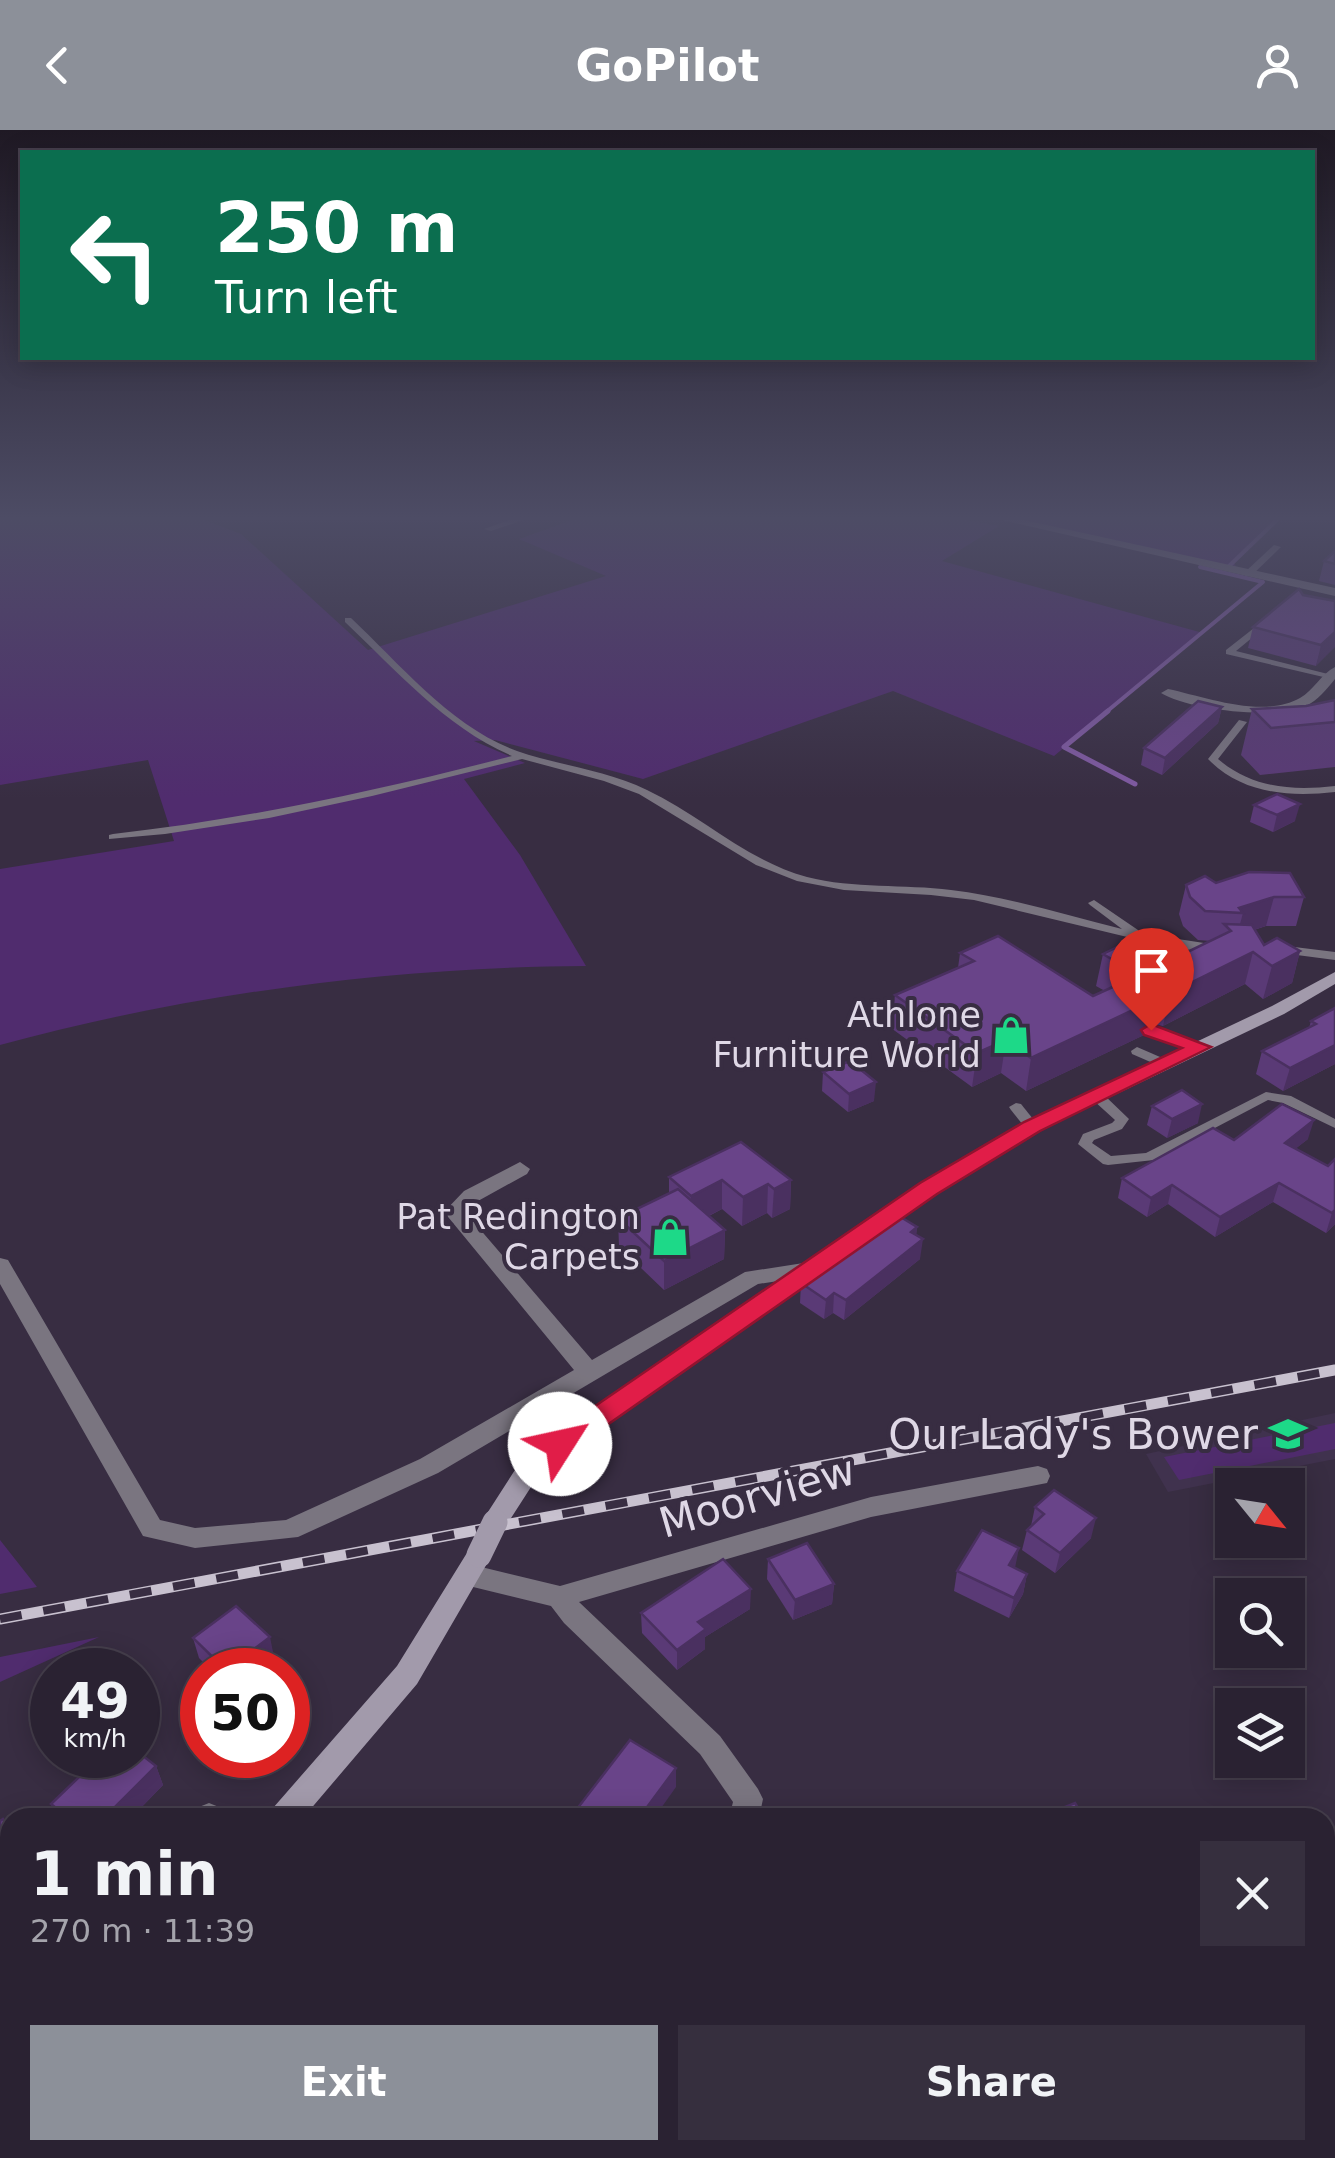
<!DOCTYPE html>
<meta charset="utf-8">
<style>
body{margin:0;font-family:"DejaVu Sans",sans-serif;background:#362f3e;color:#f1f3f6;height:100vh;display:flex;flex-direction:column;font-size:38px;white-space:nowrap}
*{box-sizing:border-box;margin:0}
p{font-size:32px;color:#a5a4ac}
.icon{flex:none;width:55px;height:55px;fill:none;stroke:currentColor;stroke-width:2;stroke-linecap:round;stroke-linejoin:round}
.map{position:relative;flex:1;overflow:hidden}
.details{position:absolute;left:0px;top:1678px;width:1335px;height:352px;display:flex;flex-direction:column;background:#2a2232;border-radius:30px 30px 0 0;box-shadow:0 5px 25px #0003,0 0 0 2px #463f4d}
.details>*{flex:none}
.top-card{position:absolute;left:20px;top:20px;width:1295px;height:210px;border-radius:0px;box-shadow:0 5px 25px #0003,0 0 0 2px #463f4d;background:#0b6e4f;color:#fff;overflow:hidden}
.needle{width:65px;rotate:120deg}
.tools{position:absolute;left:1215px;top:1338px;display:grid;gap:20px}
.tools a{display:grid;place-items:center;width:90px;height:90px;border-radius:0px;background:#2a2232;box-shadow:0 5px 25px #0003,0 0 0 2px #463f4d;font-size:50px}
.speed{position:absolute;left:30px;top:1518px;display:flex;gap:20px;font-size:50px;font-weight:700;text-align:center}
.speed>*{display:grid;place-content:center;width:130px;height:130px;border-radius:50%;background:#2a2232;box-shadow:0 5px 25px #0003,0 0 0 2px #463f4d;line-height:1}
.speed small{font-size:25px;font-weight:400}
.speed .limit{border:15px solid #d22;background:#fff;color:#111}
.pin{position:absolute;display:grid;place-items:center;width:85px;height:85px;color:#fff;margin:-102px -42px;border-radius:50% 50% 50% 0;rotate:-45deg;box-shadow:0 0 10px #0007}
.pin .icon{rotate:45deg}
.me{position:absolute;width:110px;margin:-55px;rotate:55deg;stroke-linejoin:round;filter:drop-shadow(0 0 8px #0008)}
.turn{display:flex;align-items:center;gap:35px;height:210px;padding:0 30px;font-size:45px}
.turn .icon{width:130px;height:130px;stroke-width:2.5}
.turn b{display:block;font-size:70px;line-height:85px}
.round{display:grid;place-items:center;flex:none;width:105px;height:105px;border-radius:0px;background:#362f3e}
.summary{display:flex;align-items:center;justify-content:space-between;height:170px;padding:0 30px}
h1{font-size:60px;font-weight:700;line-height:75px}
.action{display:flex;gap:20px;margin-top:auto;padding:20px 30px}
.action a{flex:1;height:115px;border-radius:0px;background:#8c9099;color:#fff;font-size:40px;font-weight:700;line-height:115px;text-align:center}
.action a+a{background:#362f3e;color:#f1f3f6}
header{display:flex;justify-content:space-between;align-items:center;height:130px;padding:0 30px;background:#8c9099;color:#fff;font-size:45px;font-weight:700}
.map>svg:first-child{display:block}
</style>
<header><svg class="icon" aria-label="back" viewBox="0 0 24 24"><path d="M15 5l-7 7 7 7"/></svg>GoPilot<svg class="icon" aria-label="person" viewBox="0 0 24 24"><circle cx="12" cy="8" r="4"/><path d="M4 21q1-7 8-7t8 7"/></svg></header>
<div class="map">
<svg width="1335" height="2028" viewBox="0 0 1335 2028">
<rect width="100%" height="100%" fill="#382d42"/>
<polygon fill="#40324e" points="1335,1283 1335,1329 1168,1362 1146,1324"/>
<g fill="#502c6e">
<path d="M0,385H191L241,404L368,520L606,446L519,409L586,385H939L999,396L942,431L1203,503L1054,626L893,561L643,649L495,610L474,611L525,633L464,649L520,725L586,836C393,837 186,864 0,915V739L174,711L148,630L0,655Z"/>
<polygon points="1003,385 1270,385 1280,387 1233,431 1238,440"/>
<polygon points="1335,1293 1335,1319 1179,1350 1164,1327"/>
<polygon points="0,1410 37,1457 0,1464"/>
<polygon points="99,1507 0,1552 0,1527"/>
</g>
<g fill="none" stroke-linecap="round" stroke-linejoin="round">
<g stroke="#805aa2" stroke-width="4">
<polyline points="1226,439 1280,387 1270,385"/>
<polyline points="1105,583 1263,452 1200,437"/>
</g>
<polyline stroke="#805aa2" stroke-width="5" points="1108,581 1064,617 1135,654"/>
<g fill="#7a7580" fill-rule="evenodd">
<polygon points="525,385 538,385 491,401 484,399"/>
<polygon points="1274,415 1281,417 1251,446 1245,446 1245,442"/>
<path d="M345,488H351C401,535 451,597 517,621C557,635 606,640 647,660C702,686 747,731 807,747C854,759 904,754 951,760C1009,767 1066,785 1122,799L1090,775L1088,773L1094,770L1138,800L1139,803L1217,815L1223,819L1217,823L1173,818L974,770L931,765L844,760L797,751L756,735L639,664L604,651L522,629L372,666L269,688L165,704L109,709V705L113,704C248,689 380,660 512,626C445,597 397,541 345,492Z"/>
<polygon points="1263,491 1270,493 1236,521 1332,545 1332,549 1226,524 1226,520"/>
<path d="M1239,590L1247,592L1218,629C1252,658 1292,661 1335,656V662C1289,667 1242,664 1208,629Z"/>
<polygon points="1278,815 1335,822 1335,830 1274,822 1272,819"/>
<polygon points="1151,896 1205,914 1206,917 1200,921 1147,903 1145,900"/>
<polygon points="1137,917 1167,930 1168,933 1162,937 1132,924 1131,921"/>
<polygon points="1266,962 1291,966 1335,989 1335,998 1283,973 1268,970 1154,1030 1108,1035 1103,1034 1078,1014 1083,1004 1112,993 1115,990 1093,970 1091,967 1093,964 1103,964 1129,989 1122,999 1094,1010 1092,1013 1111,1026 1146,1023"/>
<polygon points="1016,973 1021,974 1037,994 1039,997 1037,1000 1027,1000 1011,980 1009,977"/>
</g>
<g fill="#7a7580" fill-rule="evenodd">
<polygon points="980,385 1001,385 1335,458 1335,466"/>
<path d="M1335,537V549C1327,559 1318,570 1306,576C1276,590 1188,580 1161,563L1168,559C1206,567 1263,589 1300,568C1314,560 1321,544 1335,537Z"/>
<polygon points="520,1032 530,1039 527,1044 478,1071 466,1083 592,1230 745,1142 810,1132 818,1134 821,1139 818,1144 810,1146 758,1154 438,1343 298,1407 195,1418 143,1406 0,1154 0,1128 8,1130 160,1390 195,1398 286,1390 420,1329 574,1240 444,1082 464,1061"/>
<polygon points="1038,1336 1047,1339 1050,1346 1047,1353 871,1387 579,1472 720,1606 758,1659 763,1669 759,1688 729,1688 733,1672 700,1624 564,1493 551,1476 469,1456 460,1453 456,1445 460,1437 469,1434 560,1456 871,1367"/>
<polygon points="209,1673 219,1677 224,1688 194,1688 199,1677"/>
<polygon points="10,1859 10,1897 0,1901 0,1863"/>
<polygon points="588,2020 622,2020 620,2028 586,2028"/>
<polygon points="629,2020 668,2020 665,2028 626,2028"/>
<polygon points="803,2020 843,2020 846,2028 806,2028"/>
</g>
<g fill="#a29aab" fill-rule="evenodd">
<polygon points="1335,842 1335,854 1284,884 1039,1001 935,1063 540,1343 504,1399 495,1402 486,1399 482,1392 486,1385 522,1329 921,1053 1025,993 1272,876"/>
<polygon points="479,1414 488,1418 492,1425 417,1554 303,1688 269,1688 273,1678 397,1536 470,1418"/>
<polygon points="10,1955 10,1995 0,1999 0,1959"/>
</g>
<g stroke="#c8c1cf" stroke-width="11">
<polyline id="rail" points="0,1489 1335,1240"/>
</g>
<use href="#rail" stroke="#382d42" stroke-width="8" stroke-dasharray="22" stroke-linecap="butt"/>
<polyline stroke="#a29aab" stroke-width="25" points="479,1425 495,1392"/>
</g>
<g fill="#5a3a76">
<polygon points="1335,421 1335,455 1319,451 1324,431"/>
<polygon points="1303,465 1335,471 1316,536 1248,518 1253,497"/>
<polygon points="1335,570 1335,637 1260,645 1241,625 1252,579 1306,576"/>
<polygon points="1222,577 1218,593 1162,645 1141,635 1144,618"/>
<polygon points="1254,675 1295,691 1273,702 1250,692"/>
<polygon points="1216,753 1304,767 1296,796 1266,796 1254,800 1264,815 1300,821 1292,853 1263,869 1245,854 1163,896 1149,893 1145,896 1144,905 1026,961 1001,943 972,957 891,898 895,865 958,838 960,823 1093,866 1105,861 1096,856 1103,824 1173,829 1211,811 1198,810 1183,796 1179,784 1186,755"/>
<polygon points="1335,878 1335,934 1283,961 1256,944 1262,921 1309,898 1311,891"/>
<polygon points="823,942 874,971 848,982 822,961"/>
<polygon points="1152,976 1198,993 1167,1008 1147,995"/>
<polygon points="1308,1009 1296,1018 1328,1036 1335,1029 1335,1094 1326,1103 1273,1072 1215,1107 1168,1074 1147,1087 1118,1068 1122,1048"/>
<polygon points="669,1047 791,1050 790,1079 772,1088 767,1083 742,1096 722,1079 709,1086 725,1100 724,1129 664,1160 619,1117 618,1088 669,1064"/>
<polygon points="917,1097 916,1105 920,1129 844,1190 833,1183 824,1189 800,1173 801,1153"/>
<polygon points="1035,1377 1091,1408 1055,1443 1022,1420 1027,1400 1031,1396"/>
<polygon points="768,1429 834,1454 832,1474 793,1490 767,1449"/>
<polygon points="1015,1438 1027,1444 1023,1464 1009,1488 954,1461 957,1441"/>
<polygon points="750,1479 705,1507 705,1519 677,1540 642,1503 641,1483"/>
<polygon points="193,1508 274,1527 257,1540 211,1540 199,1528"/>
<polygon points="156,1636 163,1655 131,1688 57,1688 51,1674"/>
<polygon points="934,2020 1041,2020 1051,2028 944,2028"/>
</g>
<g fill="#4a3060">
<polygon points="1335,502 1335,517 1316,536 1321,515"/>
<polygon points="1222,577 1218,593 1162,645 1165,628"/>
<polygon points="1300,674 1295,691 1273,702 1277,685"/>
<polygon points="1274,767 1266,796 1237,805 1243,783 1239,778"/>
<polygon points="1300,821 1292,853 1263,869 1272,836"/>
<polygon points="1253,822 1245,854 1163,896 1170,863"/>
<polygon points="1156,860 1149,893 1145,896 1144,905 1026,961 1031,928 1148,867"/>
<polygon points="1006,910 1001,943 972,957 977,923"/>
<polygon points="1335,915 1335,934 1283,961 1290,938"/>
<polygon points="876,952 874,971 848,982 849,964"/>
<polygon points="1202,974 1198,993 1167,1008 1172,989"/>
<polygon points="1314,990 1308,1009 1279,1032 1285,1013"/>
<polygon points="722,1050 722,1079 690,1095 691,1066"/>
<polygon points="791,1050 790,1079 772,1088 774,1059"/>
<polygon points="1279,1053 1273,1072 1215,1107 1220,1087"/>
<polygon points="768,1054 767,1083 742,1096 743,1067"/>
<polygon points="1172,1055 1168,1074 1147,1087 1151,1068"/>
<polygon points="1335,1080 1335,1094 1326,1103 1332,1083"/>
<polygon points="917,1097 915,1116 923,1109 920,1129 844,1190 846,1170"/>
<polygon points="725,1100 724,1129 664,1160 664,1131"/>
<polygon points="834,1163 833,1183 824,1189 826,1170"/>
<polygon points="1096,1388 1091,1408 1055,1443 1060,1423"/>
<polygon points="1019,1418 1015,1438 1009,1435"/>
<polygon points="1027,1444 1023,1464 1009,1488 1014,1468"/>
<polygon points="834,1454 832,1474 793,1490 795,1470"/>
<polygon points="751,1459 750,1479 705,1507 705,1519 677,1540 677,1520 698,1492"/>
<polygon points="270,1507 274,1527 257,1540 227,1540"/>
<polygon points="156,1636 163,1655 131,1688 104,1688"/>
<polygon points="676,1638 676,1657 654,1688 639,1688"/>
<polygon points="10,1763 10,1789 0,1797 0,1770"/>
<polygon points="227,2020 246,2020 240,2028 222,2028"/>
</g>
<g fill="#694489" stroke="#4a3060" stroke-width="2.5">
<polygon points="1335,421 1335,434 1324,431"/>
<polygon points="1299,459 1303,465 1335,471 1335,502 1321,515 1253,497"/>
<polygon points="1335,570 1335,592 1271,598 1252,579 1306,576"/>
<polygon points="1198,571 1222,577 1165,628 1144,618"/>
<polygon points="1277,664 1300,674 1277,685 1254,675"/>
<polygon points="1249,742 1290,743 1304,767 1274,767 1239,778 1243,783 1205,781 1190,767 1186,755 1205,746 1216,753"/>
<polygon points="1224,794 1252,795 1264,815 1277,808 1300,821 1272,836 1253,822 1170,863 1156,860 1148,867 1150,872 1031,928 1006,910 977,923 895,865 974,831 960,823 998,806 1093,866 1139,845 1103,824 1136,808 1173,829 1231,801"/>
<polygon points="1335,878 1335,915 1290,938 1262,921 1316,894 1311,891"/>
<polygon points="850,931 876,952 849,964 823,942"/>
<polygon points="1182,960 1202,974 1172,989 1152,976"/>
<polygon points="1282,974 1314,990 1285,1013 1328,1036 1335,1029 1335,1080 1332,1083 1279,1053 1220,1087 1172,1055 1151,1068 1122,1048 1213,998 1234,1010"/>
<polygon points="741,1012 791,1050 774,1059 768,1054 743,1067 722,1050 691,1066 669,1047"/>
<polygon points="678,1059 725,1100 664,1131 618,1088"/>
<polygon points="894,1083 917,1097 911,1102 923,1109 846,1170 834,1163 826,1170 801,1153"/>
<polygon points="1054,1360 1096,1388 1060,1423 1027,1400 1044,1384 1035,1377"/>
<polygon points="982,1400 1019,1418 1009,1435 1027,1444 1014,1468 957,1441"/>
<polygon points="807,1413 834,1454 795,1470 768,1429"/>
<polygon points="723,1429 751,1459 698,1492 706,1499 677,1520 641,1483"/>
<polygon points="236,1476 270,1507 226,1540 193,1508"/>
<polygon points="630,1610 676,1638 639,1688 570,1688"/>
<polygon points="138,1622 156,1636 104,1688 69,1688 51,1674 102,1625 138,1625"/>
<polygon points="1075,1673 1084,1688 1037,1688"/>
<polygon points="3,1689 10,1698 10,1763 0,1770 0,1691"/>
<polygon points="180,2020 227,2020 222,2028 174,2028"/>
<polygon points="417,2020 460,2020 471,2026 470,2028 413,2028"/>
<polygon points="967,2020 1041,2020 1051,2028 976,2028"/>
</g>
<linearGradient id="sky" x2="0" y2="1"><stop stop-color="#1f1924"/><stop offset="0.58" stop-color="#4d4c65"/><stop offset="1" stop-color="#4d4c65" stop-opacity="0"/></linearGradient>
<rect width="1335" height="669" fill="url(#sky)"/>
<polygon fill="#e11d48" stroke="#92132f" stroke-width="2.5" points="1151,894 1211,917 1040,1001 937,1064 570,1321 550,1321 546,1314 550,1307 920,1053 1024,992 1182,918 1144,905 1141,900"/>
<defs>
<g id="shop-bare" transform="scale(3)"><path d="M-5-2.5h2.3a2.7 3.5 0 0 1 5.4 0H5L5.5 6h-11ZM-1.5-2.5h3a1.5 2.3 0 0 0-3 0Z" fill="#1dd988" stroke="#382d42" stroke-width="2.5" paint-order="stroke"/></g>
<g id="school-bare" transform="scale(3)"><path d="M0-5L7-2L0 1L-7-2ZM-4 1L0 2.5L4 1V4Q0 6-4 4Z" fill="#1dd988" stroke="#382d42" stroke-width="2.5" paint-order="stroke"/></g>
</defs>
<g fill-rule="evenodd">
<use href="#shop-bare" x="1011" y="905"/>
<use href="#shop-bare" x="670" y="1107"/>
<use href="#school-bare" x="1288" y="1304"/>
</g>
<g text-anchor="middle" stroke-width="8" stroke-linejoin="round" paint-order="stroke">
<g font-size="35" fill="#dfd8e6" stroke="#382d42" text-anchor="end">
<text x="981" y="897">Athlone<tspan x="981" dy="40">Furniture World</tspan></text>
<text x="640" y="1099">Pat Redington<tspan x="640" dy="40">Carpets</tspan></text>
</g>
<g font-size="42" fill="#dfd8e6" stroke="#382d42" text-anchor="end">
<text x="1258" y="1319">Our Lady's Bower</text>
</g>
<g font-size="42" fill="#dfd8e6" stroke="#382d42">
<text transform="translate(757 1366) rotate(-16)" y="15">Moorview</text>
</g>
</g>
</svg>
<div class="tools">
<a><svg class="needle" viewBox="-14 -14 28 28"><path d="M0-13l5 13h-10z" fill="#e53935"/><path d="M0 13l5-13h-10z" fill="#a5a4ac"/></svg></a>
<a><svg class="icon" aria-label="search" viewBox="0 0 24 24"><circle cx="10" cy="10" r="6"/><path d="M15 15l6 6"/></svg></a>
<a><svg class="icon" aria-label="layers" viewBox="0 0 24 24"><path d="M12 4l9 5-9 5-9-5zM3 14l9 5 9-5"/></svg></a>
</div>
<div class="speed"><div>49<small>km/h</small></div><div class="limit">50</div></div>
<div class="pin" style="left:1151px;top:900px;background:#d93025"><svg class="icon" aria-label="arrive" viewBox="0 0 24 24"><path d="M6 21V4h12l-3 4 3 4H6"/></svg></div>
<svg class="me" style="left:560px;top:1314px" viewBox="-20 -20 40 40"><circle r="19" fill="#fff"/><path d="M0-13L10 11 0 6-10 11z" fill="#e11d48"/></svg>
<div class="top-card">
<div class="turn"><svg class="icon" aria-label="left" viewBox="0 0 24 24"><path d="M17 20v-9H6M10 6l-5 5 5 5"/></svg><div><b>250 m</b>Turn left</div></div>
</div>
<section class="details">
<div class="summary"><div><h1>1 min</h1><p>270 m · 11:39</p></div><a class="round"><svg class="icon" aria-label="close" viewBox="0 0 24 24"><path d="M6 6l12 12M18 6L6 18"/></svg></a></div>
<div class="action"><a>Exit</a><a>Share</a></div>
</section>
</div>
